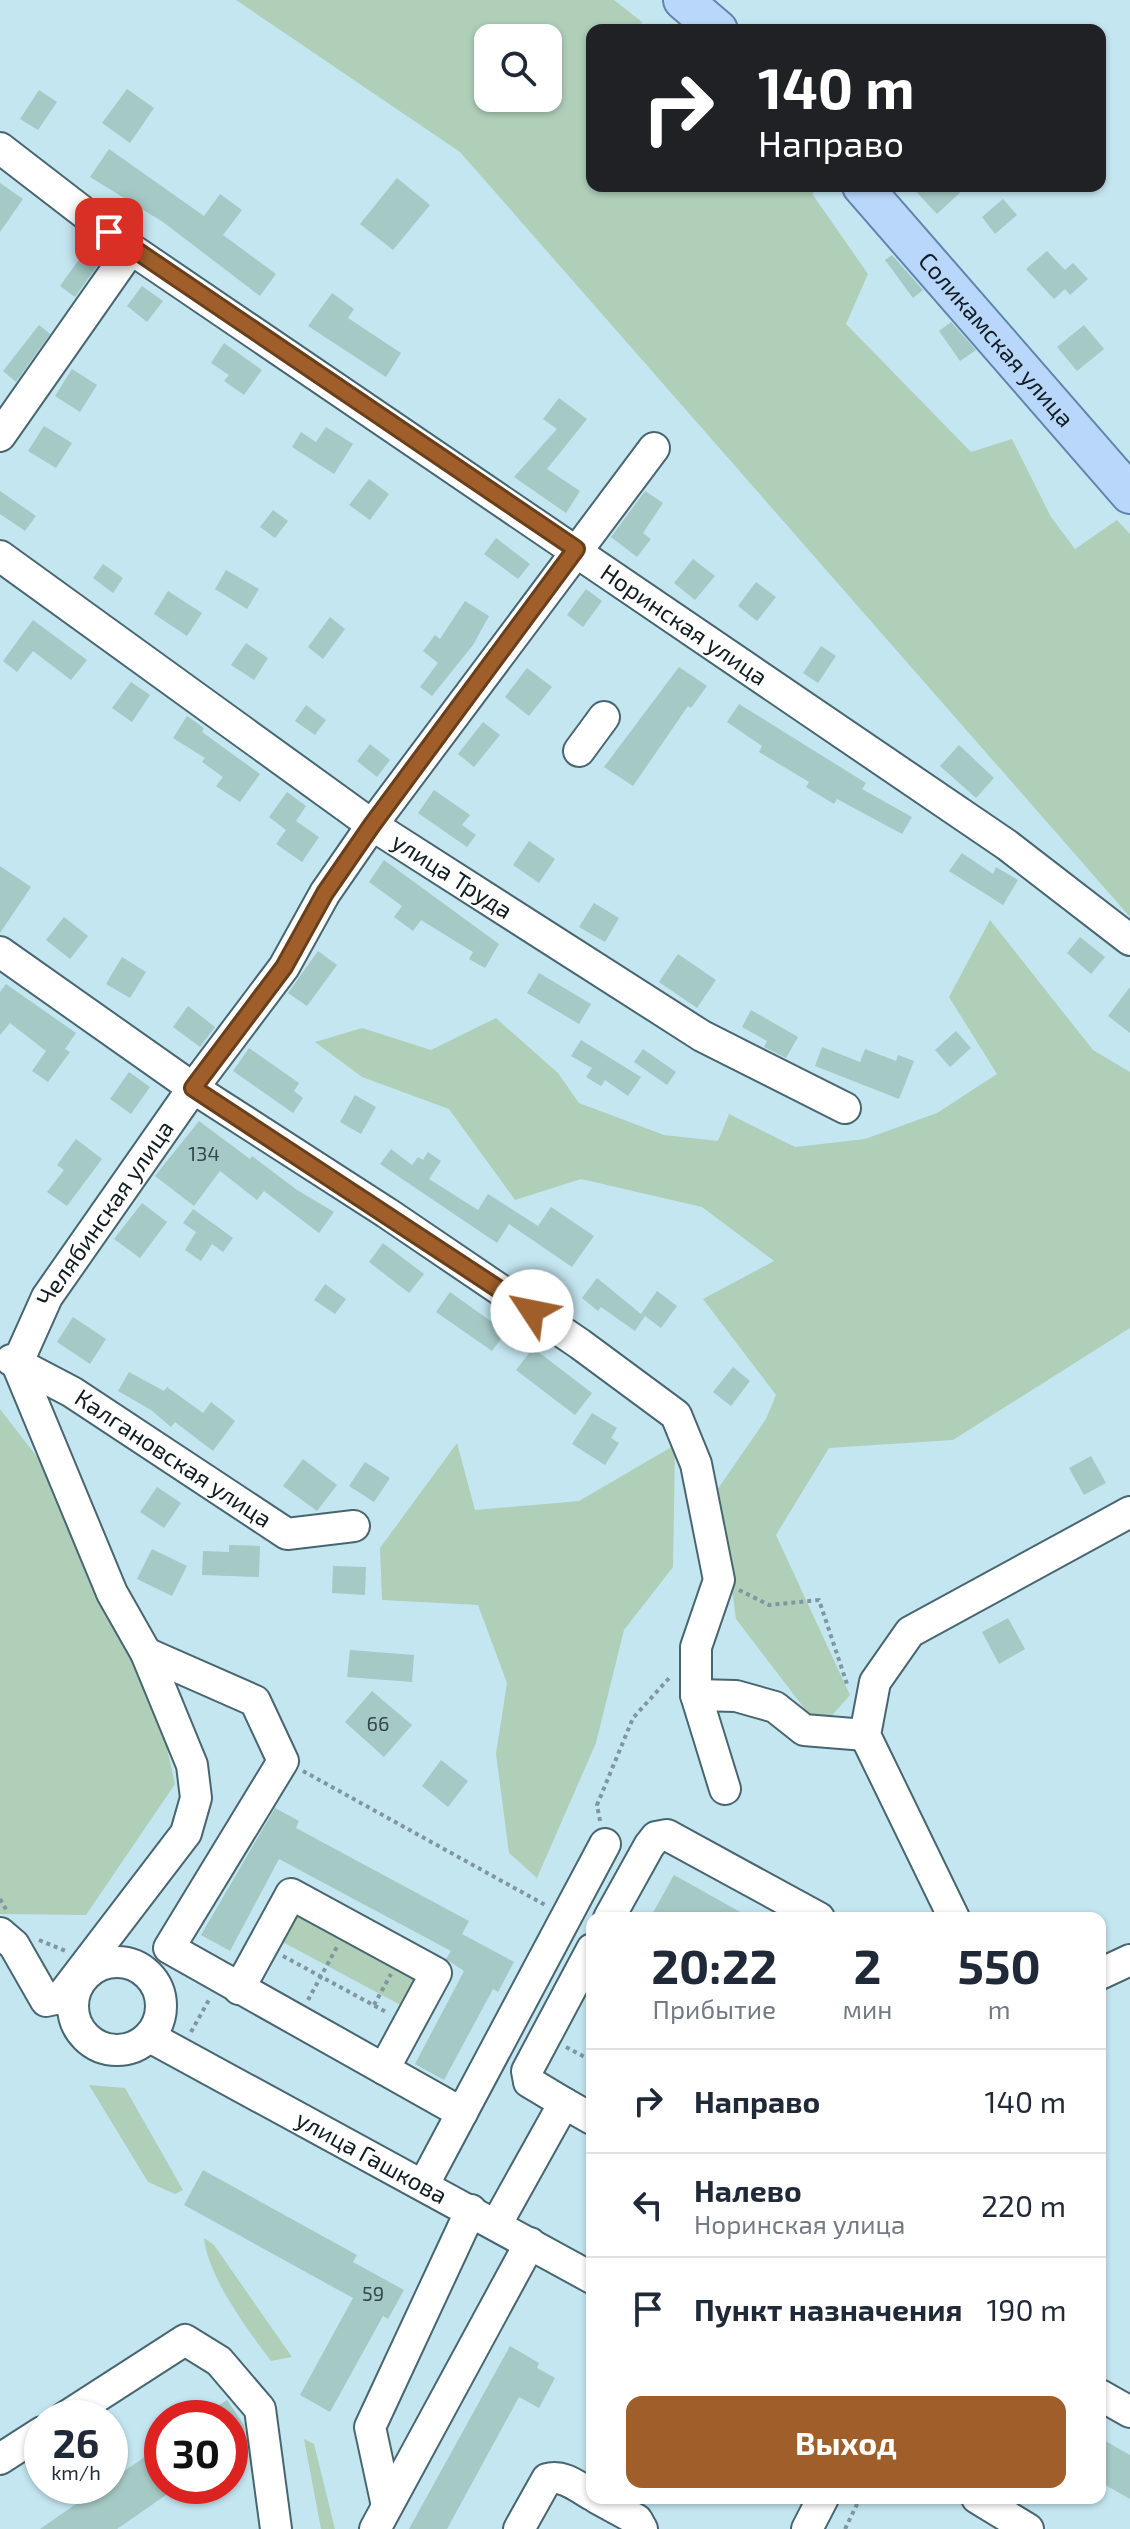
<!DOCTYPE html>
<html lang="ru">
<meta charset="utf-8">
<style>
body{margin:0;font-family:"Exo 2",sans-serif;background:#f2f2f3;color:#1f2937;height:100vh;display:flex;flex-direction:column;font-size:30px;white-space:nowrap}
*{box-sizing:border-box;margin:0}
p{font-size:26px;color:#747a83}
.icon{flex:none;width:44px;height:44px;fill:none;stroke:currentColor;stroke-width:2;stroke-linecap:round;stroke-linejoin:round}
.map{position:relative;flex:1;overflow:hidden}
.sheet{position:absolute;left:586px;top:1912px;width:520px;height:592px;display:flex;flex-direction:column;background:#fff;border-radius:16px;box-shadow:0 2px 6px #0004}
.sheet>*{flex:none}
.top-card{position:absolute;left:586px;top:24px;width:520px;height:168px;border-radius:16px;box-shadow:0 2px 6px #0004;background:#202124;color:#fff;overflow:hidden}
.buttons{position:absolute;left:474px;top:24px;display:grid;gap:16px}
.buttons a{display:grid;place-items:center;width:88px;height:88px;border-radius:16px;background:#fff;box-shadow:0 2px 6px #0004;font-size:40px}
.speed{position:absolute;left:24px;top:2400px;display:flex;gap:16px;font-size:40px;font-weight:700;text-align:center}
.speed>*{display:grid;place-content:center;width:104px;height:104px;border-radius:50%;background:#fff;box-shadow:0 2px 6px #0004;line-height:1}
.speed small{font-size:20px;font-weight:400}
.speed .limit{border:12px solid #d22;background:#fff;color:#111}
.pin{position:absolute;display:grid;place-items:center;width:68px;height:68px;color:#fff;margin:-34px;border-radius:16px;box-shadow:0 4px 12px #0006}
.me{position:absolute;width:88px;margin:-44px;rotate:304deg;stroke-linejoin:round;filter:drop-shadow(0 0 6px #0008)}
.turn{display:flex;align-items:center;gap:28px;height:168px;padding:0 40px;font-size:36px}
.turn .icon{width:104px;height:104px;stroke-width:2.5}
.turn b{display:block;font-size:56px;line-height:68px}
.eta{display:flex;justify-content:space-evenly;align-items:center;height:136px;text-align:center}
.eta b{font-size:48px;font-weight:700;line-height:56px}
.button{display:flex;gap:16px;margin-top:auto;padding:16px 40px}
.button a{flex:1;height:92px;border-radius:16px;background:#a05f2a;color:#fff;font-size:32px;font-weight:700;line-height:92px;text-align:center}
ul{padding:0;list-style:none}
li{display:flex;align-items:center;gap:24px;height:104px;padding:0 40px;border-top:2px solid #e0e1e3}
li div{flex:1}
li b{display:block;font-size:30px}
li em{font-style:normal}
.map>svg:first-child{display:block}
</style>
<div class="map">
<svg width="1130" height="2529" viewBox="0 0 1130 2529">
<rect width="100%" height="100%" fill="#c4e6f1"/>
<g fill="#afcfb9" fill-rule="evenodd">
<path d="M236,0H614L642,22L640,30H592V186H814L813,195L868,274L846,324L971,452L1012,439L1051,517L1075,549L1117,520L1130,534V917L460,152ZM548,38V98H488V38Z"/>
<polygon points="990,920 1093,1050 1130,1072 1130,1328 953,1440 829,1448 776,1535 850,1695 820,1729 736,1619 727,1554 706,1506 766,1419 776,1395 703,1299 774,1261 702,1207 581,1179 515,1200 449,1109 362,1077 315,1042 362,1028 431,1050 496,1018 558,1073 579,1103 664,1135 718,1141 729,1114 795,1147 865,1139 937,1113 997,1074 949,997"/>
<polygon points="0,1409 78,1510 152,1681 175,1784 86,1915 0,1914"/>
<polygon points="457,1443 475,1510 579,1501 675,1445 673,1567 624,1630 596,1743 537,1878 509,1853 496,1754 507,1683 478,1605 382,1600 380,1548"/>
<polygon points="296,1913 419,1979 408,2009 277,1939"/>
<polygon points="89,2085 125,2088 183,2190 175,2194 148,2182"/>
<path d="M204,2238L214,2245L292,2357L271,2361C247,2329 208,2277 204,2238Z"/>
<polygon points="304,2439 314,2444 335,2529 321,2529"/>
</g>
<g fill="#a5c9c5">
<polygon points="127,89 154,108 130,143 102,123"/>
<polygon points="39,90 57,102 38,130 20,119"/>
<polygon points="109,149 204,216 220,194 242,210 223,235 276,274 260,296 163,222 90,177"/>
<polygon points="397,178 430,205 393,250 360,224"/>
<polygon points="0,183 23,199 0,232"/>
<polygon points="911,186 967,186 937,214"/>
<polygon points="1003,199 1017,215 995,234 982,217"/>
<polygon points="87,248 102,259 75,297 60,286"/>
<polygon points="1047,251 1065,270 1073,263 1088,279 1070,295 1065,289 1054,299 1026,269"/>
<polygon points="892,255 923,290 913,298 885,260"/>
<polygon points="142,286 163,301 147,322 127,306"/>
<polygon points="332,293 354,309 348,318 401,353 386,377 308,326"/>
<polygon points="951,322 976,350 960,361 939,331"/>
<polygon points="39,325 50,334 16,382 3,371"/>
<polygon points="1084,325 1104,349 1077,371 1057,347"/>
<polygon points="224,343 262,370 244,395 224,381 229,375 211,363"/>
<polygon points="72,369 97,385 80,412 55,396"/>
<polygon points="559,398 587,419 547,469 580,491 566,513 514,477 557,429 543,419"/>
<polygon points="44,426 72,443 56,468 28,451"/>
<polygon points="326,427 353,444 334,474 292,447 301,432 316,442"/>
<polygon points="369,479 389,494 370,520 349,505"/>
<polygon points="0,491 36,516 25,531 0,514"/>
<polygon points="645,491 663,503 643,533 651,539 637,557 611,537"/>
<polygon points="273,510 288,521 275,538 260,527"/>
<polygon points="496,538 530,564 518,579 484,554"/>
<polygon points="693,559 715,576 695,600 674,583"/>
<polygon points="103,564 123,578 113,593 93,578"/>
<polygon points="226,570 259,589 247,609 215,589"/>
<polygon points="756,582 776,597 757,621 738,606"/>
<polygon points="586,589 602,601 583,627 567,615"/>
<polygon points="168,591 202,613 187,636 154,614"/>
<polygon points="465,601 489,616 473,645 432,696 420,687 438,663 423,651 435,635 440,639"/>
<polygon points="330,617 345,629 323,659 308,647"/>
<polygon points="33,620 87,660 71,680 33,651 17,672 3,661"/>
<polygon points="246,643 268,658 254,680 231,665"/>
<polygon points="821,646 836,656 818,683 803,673"/>
<polygon points="679,667 707,686 691,708 688,706 633,786 604,767"/>
<polygon points="527,668 552,687 529,716 505,697"/>
<polygon points="131,682 150,695 132,722 112,708"/>
<polygon points="739,704 866,783 862,789 912,817 902,834 837,799 834,804 806,787 809,782 759,752 762,746 727,722"/>
<polygon points="306,705 326,720 315,735 295,721"/>
<polygon points="187,716 204,728 202,732 260,774 240,802 216,786 223,777 202,762 205,758 173,738"/>
<polygon points="483,722 500,735 474,767 458,754"/>
<polygon points="370,744 390,760 377,777 357,761"/>
<polygon points="959,745 994,778 976,798 940,766"/>
<polygon points="434,790 470,815 462,825 476,835 467,847 418,813"/>
<polygon points="287,792 306,806 296,821 319,837 302,862 276,844 286,830 269,817"/>
<polygon points="529,841 555,859 539,883 513,865"/>
<polygon points="962,853 993,874 996,867 1018,880 1003,905 949,871"/>
<polygon points="384,860 499,944 485,968 469,959 473,952 421,920 413,931 394,917 402,906 369,882"/>
<polygon points="0,866 31,887 0,933"/>
<polygon points="594,903 619,918 605,942 579,927"/>
<polygon points="64,917 88,936 70,959 46,940"/>
<polygon points="1080,937 1105,957 1091,974 1067,953"/>
<polygon points="318,951 337,965 307,1006 288,993"/>
<polygon points="678,954 716,980 697,1008 659,982"/>
<polygon points="122,957 146,972 130,998 106,984"/>
<polygon points="539,973 591,1004 579,1024 527,993"/>
<polygon points="6,984 76,1033 65,1049 70,1052 48,1082 32,1071 46,1051 10,1023 0,1035 0,992"/>
<polygon points="1130,987 1130,1033 1108,1016"/>
<polygon points="188,1006 215,1027 200,1047 173,1027"/>
<polygon points="751,1010 798,1037 786,1058 764,1047 767,1041 742,1027"/>
<polygon points="956,1031 971,1048 950,1067 935,1050"/>
<polygon points="581,1040 641,1077 628,1096 605,1080 601,1086 586,1077 592,1068 571,1056"/>
<polygon points="822,1047 860,1062 865,1049 896,1061 898,1055 914,1061 899,1099 815,1066"/>
<polygon points="249,1048 299,1083 294,1091 303,1098 293,1113 233,1071"/>
<polygon points="643,1049 676,1072 667,1085 634,1062"/>
<polygon points="129,1072 150,1087 131,1114 110,1099"/>
<polygon points="355,1095 376,1107 361,1134 340,1122"/>
<polygon points="199,1121 250,1159 252,1156 297,1190 334,1212 319,1233 264,1191 257,1200 220,1171 194,1206 155,1176"/>
<polygon points="76,1139 102,1159 67,1206 47,1192 64,1170 57,1165"/>
<polygon points="391,1149 412,1165 418,1157 423,1160 428,1152 441,1161 429,1179 478,1210 488,1194 538,1226 551,1207 594,1236 572,1267 509,1224 497,1243 380,1164"/>
<polygon points="142,1203 167,1222 140,1258 114,1239"/>
<polygon points="193,1209 233,1238 223,1252 212,1244 201,1261 185,1250 196,1232 183,1223"/>
<polygon points="383,1243 424,1274 409,1293 369,1262"/>
<polygon points="597,1278 641,1314 657,1291 677,1306 661,1328 645,1316 635,1331 601,1307 598,1311 582,1298"/>
<polygon points="325,1284 346,1299 335,1314 314,1300"/>
<polygon points="450,1292 506,1332 492,1351 436,1312"/>
<polygon points="73,1317 106,1339 90,1364 57,1342"/>
<polygon points="533,1348 592,1393 575,1415 516,1370"/>
<polygon points="733,1367 750,1381 731,1406 713,1392"/>
<polygon points="129,1372 164,1391 167,1387 203,1413 211,1402 235,1421 213,1451 175,1422 171,1427 151,1410 118,1391"/>
<polygon points="592,1413 617,1428 611,1438 619,1443 605,1465 572,1444"/>
<polygon points="1091,1456 1106,1483 1084,1495 1069,1468"/>
<polygon points="303,1459 337,1485 317,1511 283,1486"/>
<polygon points="365,1462 390,1478 374,1502 349,1486"/>
<polygon points="157,1487 181,1503 164,1528 140,1512"/>
<polygon points="229,1545 260,1546 259,1577 202,1575 203,1551 229,1552"/>
<polygon points="152,1549 187,1566 172,1596 137,1579"/>
<polygon points="333,1566 366,1567 365,1595 332,1593"/>
<polygon points="1008,1618 1025,1649 999,1664 982,1632"/>
<polygon points="350,1650 414,1655 412,1682 347,1677"/>
<polygon points="372,1691 412,1725 384,1757 345,1722"/>
<polygon points="441,1760 468,1781 448,1807 422,1786"/>
<polygon points="275,1808 299,1821 296,1828 469,1921 462,1934 514,1962 498,1992 493,1989 444,2080 415,2064 464,1971 446,1959 451,1951 279,1859 230,1951 201,1935"/>
<polygon points="674,1875 751,1918 650,1918"/>
<polygon points="203,2170 357,2255 353,2262 404,2290 388,2319 383,2316 330,2412 300,2395 353,2298 184,2205"/>
<polygon points="510,2346 539,2363 537,2368 555,2378 539,2408 519,2397 447,2529 409,2529"/>
<polygon points="227,2400 244,2425 246,2440 230,2451 230,2418 200,2418"/>
<polygon points="1100,2438 1130,2455 1130,2499 1100,2482"/>
<polygon points="162,2445 162,2486 179,2486 117,2529 40,2529 102,2486 110,2486 110,2481"/>
</g>
<g fill="none" stroke-linecap="round" stroke-linejoin="round">
<g stroke="#486670" stroke-width="34">
<g id="minor">
<path id="s1" d="M0,148L131,249L1007,845L1130,940"/>
<polyline points="0,436 131,249"/>
<path id="s2" d="M0,556L372,825L702,1036L845,1108"/>
<polyline points="579,751 604,717"/>
<polyline points="0,952 193,1088 387,1213 580,1344 676,1415 696,1464 719,1580 696,1647 696,1695 725,1789"/>
<path id="s3" d="M11,1360L72,1392L287,1534L354,1526"/>
<polyline points="146,1653 255,1701 283,1761 169,1948 462,2113"/>
<polyline points="696,1695 736,1696 775,1707 804,1730 865,1735"/>
<polyline points="609,1918 649,1846 656,1837 667,1835 819,1918"/>
<polyline points="954,1918 865,1735 875,1682 910,1632 1130,1512"/>
<path id="s4" d="M0,1933L14,1945L46,2001L60,1998L186,1833L196,1798L192,1765L146,1653L112,1593L17,1364L47,1297L193,1088L284,967L325,893L372,825L654,448"/>
<circle cx="117" cy="2006" r="44"/>
<polyline points="1100,1974 1130,1960"/>
<polyline points="239,1989 291,1894 436,1973 384,2069"/>
<path id="s5" d="M150,2037L592,2278"/>
<polyline points="564,2103 529,2082 527,2071 592,1949"/>
<polyline points="424,2184 605,1844"/>
<polyline points="496,2225 564,2103 592,2119"/>
<polyline points="1100,2395 1130,2412"/>
<polyline points="64,2418 185,2340 219,2361 260,2409 276,2529"/>
<polyline points="0,2459 42,2432"/>
<polyline points="597,2498 637,2520 642,2529"/>
<polyline points="977,2498 1028,2529"/>
<polyline points="387,2506 370,2427 471,2210"/>
<polyline points="375,2529 530,2243"/>
<path d="M519,2529L547,2479C563,2474 578,2487 592,2495"/>
<polyline points="807,2529 823,2498"/>
</g>
</g>
<g stroke="#6085ad" stroke-width="42">
<g id="major">
<polyline points="683,0 718,30"/>
<path id="s6" d="M862,186L1130,494"/>
</g>
</g>
<g stroke="#7e97a0" stroke-width="4" stroke-dasharray="4 4" stroke-linecap="butt">
<polyline points="739,1590 769,1605 819,1600 848,1687"/>
<polyline points="303,1771 547,1906"/>
<polyline points="600,1821 597,1805 633,1718 671,1676"/>
<polyline points="0,1899 7,1911"/>
<polyline points="39,1940 68,1952"/>
<polyline points="283,1956 388,2013"/>
<polyline points="308,2000 338,1945"/>
<polyline points="374,2005 391,1974"/>
<polyline points="191,2032 210,1998"/>
<polyline points="566,2047 592,2061"/>
<polyline points="845,2529 860,2498"/>
</g>
<use href="#minor" stroke="#fff" stroke-width="30"/>
<use href="#major" stroke="#b9d7fb" stroke-width="38"/>
</g>
<g fill="none" stroke-linecap="round" stroke-linejoin="round">
<g stroke="#683e1b" stroke-width="20">
<polyline id="route" points="109,232 576,549 372,825 325,893 284,967 193,1088 532,1311"/>
</g>
<use href="#route" stroke="#a05f2a" stroke-width="14"/>
</g>
<g text-anchor="middle" stroke-width="6" stroke-linejoin="round" paint-order="stroke">
<g font-size="20" fill="#354749">
<text x="204" y="1161">134</text>
<text x="378" y="1731">66</text>
<text x="373" y="2301">59</text>
</g>
<g font-size="24" fill="#101c20" stroke="#c4e6f1">
<text dy="8" stroke="none"><textPath href="#s6" startOffset="204">Соликамская улица</textPath></text>
<text dy="8" stroke="none"><textPath href="#s1" startOffset="834">Норинская улица</textPath></text>
<text dy="8" stroke="none"><textPath href="#s2" startOffset="554">улица Труда</textPath></text>
<text dy="8" stroke="none"><textPath href="#s4" startOffset="988">Челябинская улица</textPath></text>
<text dy="8" stroke="none"><textPath href="#s3" startOffset="190">Калгановская улица</textPath></text>
<text dy="8" stroke="none"><textPath href="#s5" startOffset="252">улица Гашкова</textPath></text>
</g>
</g>
</svg>
<div class="buttons">
<a><svg class="icon" aria-label="search" viewBox="0 0 24 24"><circle cx="10" cy="10" r="6"/><path d="M15 15l6 6"/></svg></a>
</div>
<div class="speed"><div>26<small>km/h</small></div><div class="limit">30</div></div>
<div class="pin" style="left:109px;top:232px;background:#d93025"><svg class="icon" aria-label="arrive" viewBox="0 0 24 24"><path d="M6 21V4h12l-3 4 3 4H6"/></svg></div>
<svg class="me" style="left:532px;top:1311px" viewBox="-20 -20 40 40"><circle r="19" fill="#fff"/><path d="M0-13L10 11 0 6-10 11z" fill="#a05f2a"/></svg>
<div class="top-card">
<div class="turn"><svg class="icon" aria-label="right" viewBox="0 0 24 24"><path d="M7 20v-9h11M14 6l5 5-5 5"/></svg><div><b>140 m</b>Направо</div></div>
</div>
<section class="sheet">
<div class="eta">
<div><b>20:22</b><p>Прибытие</p></div>
<div><b>2</b><p>мин</p></div>
<div><b>550</b><p>m</p></div>
</div>
<ul>
<li><svg class="icon" aria-label="right" viewBox="0 0 24 24"><path d="M7 20v-9h11M14 6l5 5-5 5"/></svg><div><b>Направо</b></div><em>140 m</em></li>
<li><svg class="icon" aria-label="left" viewBox="0 0 24 24"><path d="M17 20v-9H6M10 6l-5 5 5 5"/></svg><div><b>Налево</b><p>Норинская улица</p></div><em>220 m</em></li>
<li><svg class="icon" aria-label="arrive" viewBox="0 0 24 24"><path d="M6 21V4h12l-3 4 3 4H6"/></svg><div><b>Пункт назначения</b></div><em>190 m</em></li>
</ul>
<div class="button"><a>Выход</a></div>
</section>
</div>
